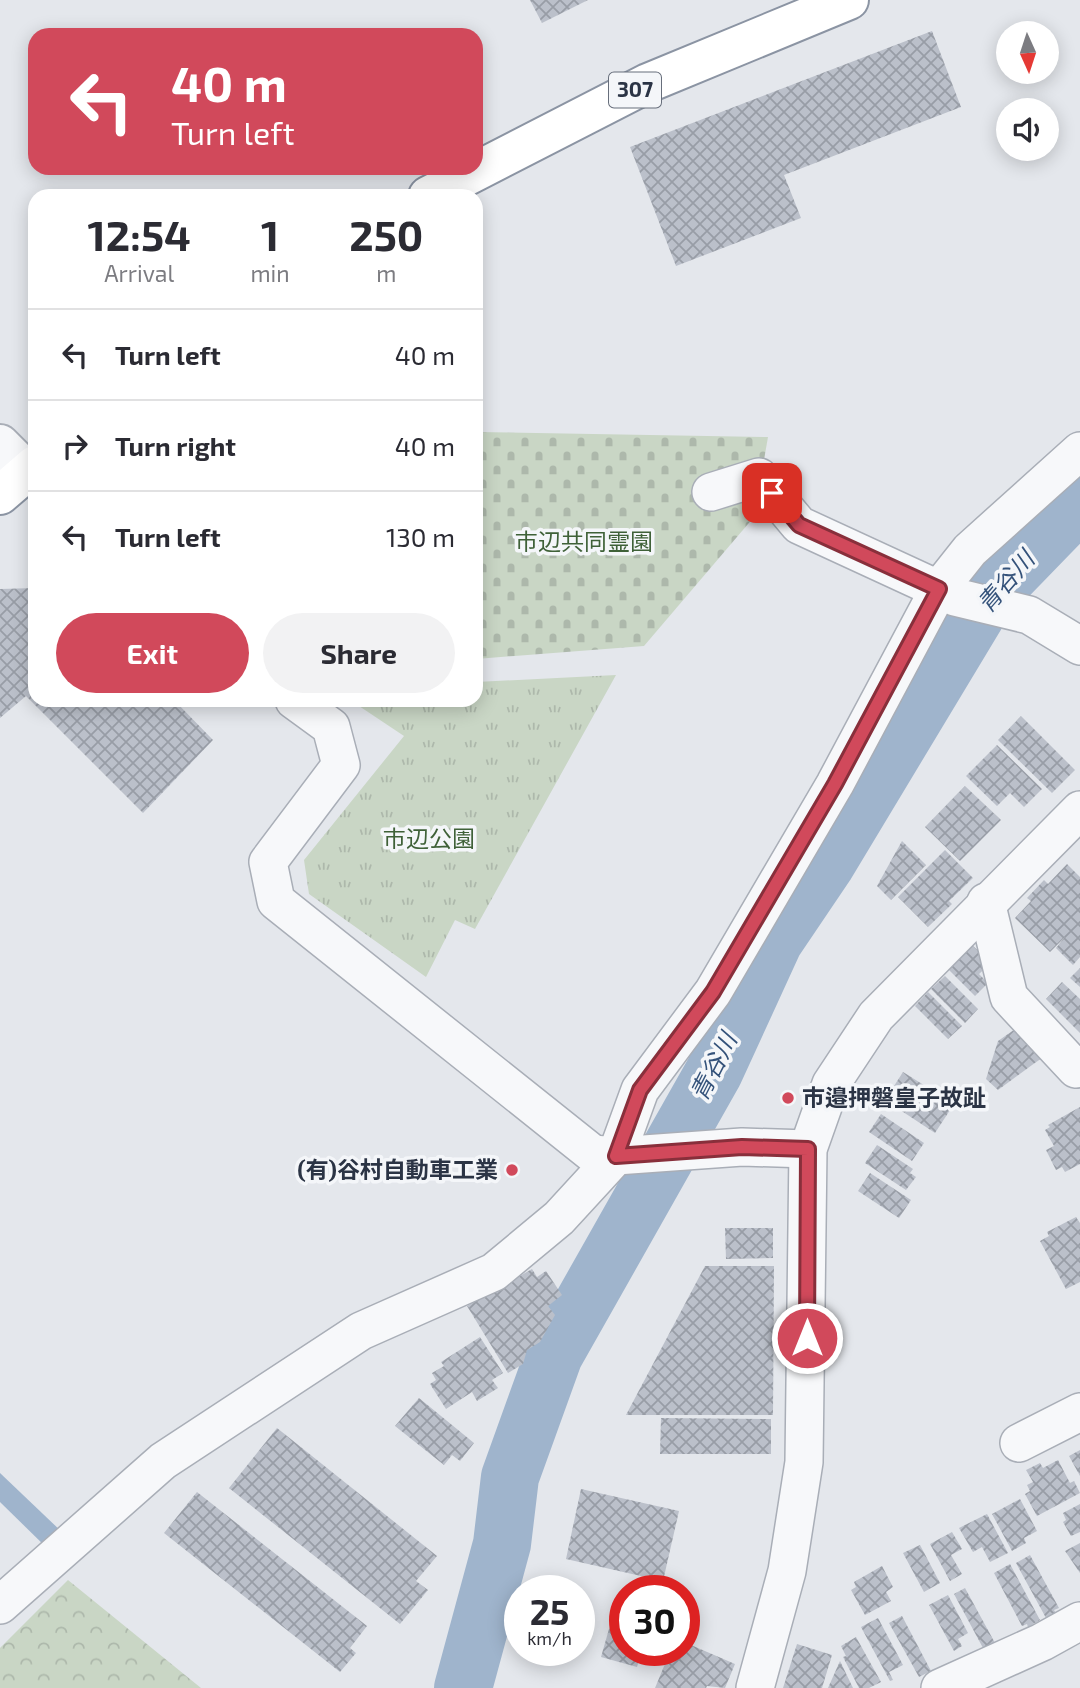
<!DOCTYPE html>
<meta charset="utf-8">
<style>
body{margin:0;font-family:"Exo 2","Noto Sans JP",sans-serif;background:#f2f2f3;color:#2b2b33;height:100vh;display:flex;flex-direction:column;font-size:26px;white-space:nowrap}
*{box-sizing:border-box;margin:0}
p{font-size:23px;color:#7c7c81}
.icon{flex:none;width:38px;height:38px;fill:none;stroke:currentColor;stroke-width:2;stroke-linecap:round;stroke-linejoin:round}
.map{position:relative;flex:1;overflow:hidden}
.drawer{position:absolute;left:28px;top:189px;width:455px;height:518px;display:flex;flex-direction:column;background:#fff;border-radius:21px;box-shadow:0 4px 18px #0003}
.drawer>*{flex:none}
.guide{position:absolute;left:28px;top:28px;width:455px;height:147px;border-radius:21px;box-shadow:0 4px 18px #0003;background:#d1495b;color:#fff;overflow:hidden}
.needle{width:46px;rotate:177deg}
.tools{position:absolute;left:996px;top:21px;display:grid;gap:14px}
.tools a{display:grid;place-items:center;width:63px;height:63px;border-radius:50%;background:#fff;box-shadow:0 4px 18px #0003;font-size:35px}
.speed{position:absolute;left:504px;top:1575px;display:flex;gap:14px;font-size:35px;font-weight:700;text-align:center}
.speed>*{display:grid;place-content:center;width:91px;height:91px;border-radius:50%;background:#fff;box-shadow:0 4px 18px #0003;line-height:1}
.speed small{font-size:18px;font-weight:400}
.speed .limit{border:10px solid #d22;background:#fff;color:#111}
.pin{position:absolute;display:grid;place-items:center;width:60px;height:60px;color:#fff;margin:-30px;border-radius:14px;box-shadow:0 4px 10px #0006}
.me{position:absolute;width:77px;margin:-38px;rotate:0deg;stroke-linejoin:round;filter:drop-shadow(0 0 5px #0008)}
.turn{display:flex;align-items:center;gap:24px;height:147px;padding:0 28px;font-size:32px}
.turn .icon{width:91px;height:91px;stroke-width:2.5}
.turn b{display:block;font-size:49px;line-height:60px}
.eta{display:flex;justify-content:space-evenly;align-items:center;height:119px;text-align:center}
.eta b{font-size:42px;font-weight:700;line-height:49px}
.primary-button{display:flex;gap:14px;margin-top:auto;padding:14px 28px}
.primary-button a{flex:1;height:80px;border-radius:42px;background:#d1495b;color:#fff;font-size:28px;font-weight:700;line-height:80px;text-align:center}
.primary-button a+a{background:#f2f2f3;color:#2b2b33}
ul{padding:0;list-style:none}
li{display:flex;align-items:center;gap:21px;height:91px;padding:0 28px;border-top:2px solid #e1e1e2}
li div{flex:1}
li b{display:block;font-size:26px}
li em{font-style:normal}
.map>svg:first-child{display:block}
</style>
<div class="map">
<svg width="1080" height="1688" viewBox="0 0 1080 1688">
<defs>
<pattern id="grass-tufts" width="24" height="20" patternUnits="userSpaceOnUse" patternTransform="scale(1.75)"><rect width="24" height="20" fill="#c9d6c5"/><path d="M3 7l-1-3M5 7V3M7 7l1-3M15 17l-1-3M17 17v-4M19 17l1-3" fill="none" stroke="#adb8ab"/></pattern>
<pattern id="forest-crowns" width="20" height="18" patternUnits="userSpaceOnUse" patternTransform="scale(1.75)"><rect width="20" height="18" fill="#c9d6c5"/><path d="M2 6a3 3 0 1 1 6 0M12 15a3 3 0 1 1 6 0" fill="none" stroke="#adb8ab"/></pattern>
<pattern id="cemetery-stones" width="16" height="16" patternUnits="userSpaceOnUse" patternTransform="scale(1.75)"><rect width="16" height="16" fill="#c9d6c5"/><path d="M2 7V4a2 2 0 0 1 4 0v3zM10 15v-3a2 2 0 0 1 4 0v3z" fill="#adb8ab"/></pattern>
<pattern id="building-cross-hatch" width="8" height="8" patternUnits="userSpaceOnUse" patternTransform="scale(1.75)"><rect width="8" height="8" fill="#bbc0ca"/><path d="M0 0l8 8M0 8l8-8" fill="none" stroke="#989da6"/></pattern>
</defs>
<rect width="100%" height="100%" fill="#e4e7ec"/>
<polygon fill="url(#grass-tufts)" points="616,675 475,929 455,920 426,977 309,894 304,860 404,736 356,704 359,700 476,700 476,682"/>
<polygon fill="url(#forest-crowns)" points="68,1580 201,1688 0,1688 0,1648"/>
<polygon fill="url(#cemetery-stones)" points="476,432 768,437 754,517 644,646 476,659"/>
<polygon fill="#9fb4cc" points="0,1473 64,1534 49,1550 0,1502"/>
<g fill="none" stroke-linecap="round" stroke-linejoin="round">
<polyline stroke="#9fb4cc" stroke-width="58" points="463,1688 502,1544 510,1477 554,1355 714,1072 774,941 826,864 985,600 1080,502"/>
</g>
<g fill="url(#building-cross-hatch)">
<polygon points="530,0 588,0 542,23"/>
<polygon points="932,31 961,107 784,175 801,218 676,266 630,147"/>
<polygon points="35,588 35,700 174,700 213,740 143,813 26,696 0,718 0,589"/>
<polygon points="1021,716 1075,770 1052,793 998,740"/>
<polygon points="997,745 1042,789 1024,807 1010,793 997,806 966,776"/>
<polygon points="965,786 1001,820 960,861 925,827"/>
<polygon points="902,841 926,865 891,900 877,886"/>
<polygon points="945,850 973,878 949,901 952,904 928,927 898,897"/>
<polygon points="1067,864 1080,877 1080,957 1073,965 1056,948 1065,937 1050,952 1015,918 1031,901 1027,898 1044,880 1048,884"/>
<polygon points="972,945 991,963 979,974 988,983 975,996 948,969"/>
<polygon points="1080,968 1080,987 1070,978"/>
<polygon points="945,976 978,1009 965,1023 931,989"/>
<polygon points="1062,982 1080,999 1080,1033 1046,999"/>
<polygon points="928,992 962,1026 948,1039 915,1006"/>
<polygon points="1018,1027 1043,1057 998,1090 986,1079 998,1041"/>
<polygon points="903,1072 954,1104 935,1133 885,1100"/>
<polygon points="1080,1107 1080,1164 1065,1172 1062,1167 1056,1170 1046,1150 1054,1146 1045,1130 1050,1127 1048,1125"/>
<polygon points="881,1114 924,1143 912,1161 869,1132"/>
<polygon points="877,1145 913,1169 910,1173 916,1177 906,1190 865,1163"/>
<polygon points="870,1173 911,1200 899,1218 858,1191"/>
<polygon points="1076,1217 1080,1223 1080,1282 1066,1289 1040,1241 1049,1236 1047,1232"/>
<polygon points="725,1228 773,1228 773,1258 726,1259"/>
<polygon points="705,1266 774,1266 773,1415 626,1415"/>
<polygon points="532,1269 537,1277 546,1271 562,1295 548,1306 555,1315 540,1342 527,1350 523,1364 508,1373 467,1306"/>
<polygon points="480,1337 503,1373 492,1380 498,1388 477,1401 472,1392 446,1409 430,1384 436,1380 432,1373 444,1366 441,1362"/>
<polygon points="419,1398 474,1443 460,1461 452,1455 444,1465 395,1426"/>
<polygon points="661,1418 771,1419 771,1454 660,1454"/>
<polygon points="277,1428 437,1556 416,1581 428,1590 400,1624 229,1488"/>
<polygon points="1080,1450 1080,1476 1069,1456"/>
<polygon points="1058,1460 1070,1483 1074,1481 1080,1493 1037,1516 1025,1494 1030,1491 1027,1485 1033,1482 1026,1470 1040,1463 1043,1468"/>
<polygon points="581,1489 679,1511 663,1581 566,1559"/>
<polygon points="197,1492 367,1626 350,1648 356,1653 340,1672 164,1533"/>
<polygon points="1020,1499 1037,1531 1024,1538 1026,1543 1012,1551 992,1514"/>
<polygon points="1080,1504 1080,1532 1071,1536 1063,1522 1066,1520 1063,1513"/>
<polygon points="987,1514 1008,1553 990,1562 982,1547 973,1552 959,1528"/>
<polygon points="952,1532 962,1549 951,1555 962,1574 950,1581 930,1544"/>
<polygon points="1080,1543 1080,1573 1065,1551"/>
<polygon points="920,1545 940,1583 924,1592 903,1553"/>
<polygon points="1030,1555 1059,1608 1054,1610 1056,1613 1046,1618 1016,1563"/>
<polygon points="1010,1564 1040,1620 1028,1627 1027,1624 1022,1626 994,1573"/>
<polygon points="882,1566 893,1587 886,1592 891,1601 865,1615 851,1590 856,1587 854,1582"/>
<polygon points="965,1588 995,1643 983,1648 954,1594"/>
<polygon points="948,1595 968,1633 958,1639 962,1646 954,1651 929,1605"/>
<polygon points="902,1616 931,1671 919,1677 889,1623"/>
<polygon points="878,1618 903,1665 889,1672 893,1680 890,1681 861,1627"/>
<polygon points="611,1622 625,1626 625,1650 642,1650 637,1667 601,1657"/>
<polygon points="856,1637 881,1682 869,1688 859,1688 843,1657 846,1656 841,1646"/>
<polygon points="684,1642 735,1664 725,1688 707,1686 706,1688 655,1688 667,1659 673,1662 678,1650 684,1650"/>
<polygon points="797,1644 832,1655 822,1688 783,1688"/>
<polygon points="840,1661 853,1688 828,1688"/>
</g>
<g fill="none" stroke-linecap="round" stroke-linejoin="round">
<g stroke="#a9aeb7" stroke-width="40">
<g id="minor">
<polyline points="711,492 759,477 799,525 955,597 1029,615 1080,646"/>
<polyline points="294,700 331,727 341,765 268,862 276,901 593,1154 616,1156 742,1147 808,1149"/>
<polyline points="986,902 1009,997 1076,1069 1080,1066"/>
<polyline points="1019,1443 1080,1412"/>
<polyline points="0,1605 163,1461 361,1331 494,1272 559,1218 616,1156 640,1090 713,992 835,784 939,589 970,550 1080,451"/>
<polyline points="755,1688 787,1571 804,1462 808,1149 831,1084 876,1016 1080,810"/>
<polyline points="940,1688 1042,1642 1080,1621"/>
</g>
</g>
<g stroke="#a9aeb7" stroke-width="42">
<polyline id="tertiary" points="0,444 27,471"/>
</g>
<g stroke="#8b94a3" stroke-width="42">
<g id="trunk">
<polyline points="428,196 648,83 849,0"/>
<polyline points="0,495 35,465"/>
</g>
</g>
<use href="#minor" stroke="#f7f8fa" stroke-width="37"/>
<use href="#tertiary" stroke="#f7f8fa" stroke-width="38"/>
<use href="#trunk" stroke="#fff" stroke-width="38"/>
</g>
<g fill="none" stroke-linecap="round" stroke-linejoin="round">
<g stroke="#882f3b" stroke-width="18">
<polyline id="route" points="772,493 799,525 939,589 835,784 713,992 640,1090 616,1156 742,1147 808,1149 807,1338"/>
</g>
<use href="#route" stroke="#d1495b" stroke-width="12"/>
</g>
<g fill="#d1495b" stroke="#f4f6f9" stroke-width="2.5">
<circle cx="788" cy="1098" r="7"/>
<circle cx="512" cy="1170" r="7"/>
</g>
<g text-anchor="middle" stroke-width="7" stroke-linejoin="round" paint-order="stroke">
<rect fill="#f4f6f9" stroke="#676e7b" stroke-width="2" x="609" y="72.5" width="52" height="35" rx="5"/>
<g font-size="21" font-weight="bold" fill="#2b3445">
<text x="635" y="97">307</text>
</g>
<g font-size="23" fill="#3f6138" stroke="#f4f6f9">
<text x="584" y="550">市辺共同霊園</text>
<text x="429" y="847">市辺公園</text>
</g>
<g font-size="23" font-weight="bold" fill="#2b3445" stroke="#f4f6f9" text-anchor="start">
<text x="802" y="1106">市邉押磐皇子故趾</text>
<text x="498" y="1178" text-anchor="end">(有)谷村自動車工業</text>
</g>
<g font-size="24" font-style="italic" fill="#34527a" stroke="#f4f6f9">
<text transform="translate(1006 582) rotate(-49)" y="8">青谷川</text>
<text transform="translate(714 1067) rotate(-63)" y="8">青谷川</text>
</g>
</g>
</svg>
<div class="tools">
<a><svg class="needle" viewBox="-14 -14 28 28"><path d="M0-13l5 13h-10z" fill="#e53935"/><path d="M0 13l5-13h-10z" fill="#7c7c81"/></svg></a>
<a><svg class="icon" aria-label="sound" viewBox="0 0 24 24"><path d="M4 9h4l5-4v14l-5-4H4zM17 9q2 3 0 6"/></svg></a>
</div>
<div class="speed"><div>25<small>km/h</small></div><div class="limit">30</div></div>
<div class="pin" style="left:772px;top:493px;background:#d93025"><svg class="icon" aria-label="arrive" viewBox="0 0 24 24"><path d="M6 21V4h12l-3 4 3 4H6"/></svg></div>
<svg class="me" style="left:807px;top:1338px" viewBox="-20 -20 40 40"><circle r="17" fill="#d1495b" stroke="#fff" stroke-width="3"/><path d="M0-11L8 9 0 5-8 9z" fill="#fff"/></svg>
<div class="guide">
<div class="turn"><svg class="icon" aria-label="left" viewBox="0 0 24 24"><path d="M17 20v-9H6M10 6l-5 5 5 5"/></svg><div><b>40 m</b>Turn left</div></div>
</div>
<section class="drawer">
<div class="eta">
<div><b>12:54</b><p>Arrival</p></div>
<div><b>1</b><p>min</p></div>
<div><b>250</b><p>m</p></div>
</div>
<ul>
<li><svg class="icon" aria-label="left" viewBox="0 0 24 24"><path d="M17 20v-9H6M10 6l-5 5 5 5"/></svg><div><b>Turn left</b></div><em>40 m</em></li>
<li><svg class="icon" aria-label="right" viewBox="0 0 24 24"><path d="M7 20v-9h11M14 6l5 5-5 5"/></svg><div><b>Turn right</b></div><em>40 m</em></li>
<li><svg class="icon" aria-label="left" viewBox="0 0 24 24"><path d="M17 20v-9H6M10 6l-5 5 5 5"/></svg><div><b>Turn left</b></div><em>130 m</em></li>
</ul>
<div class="primary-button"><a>Exit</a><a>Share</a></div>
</section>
</div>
